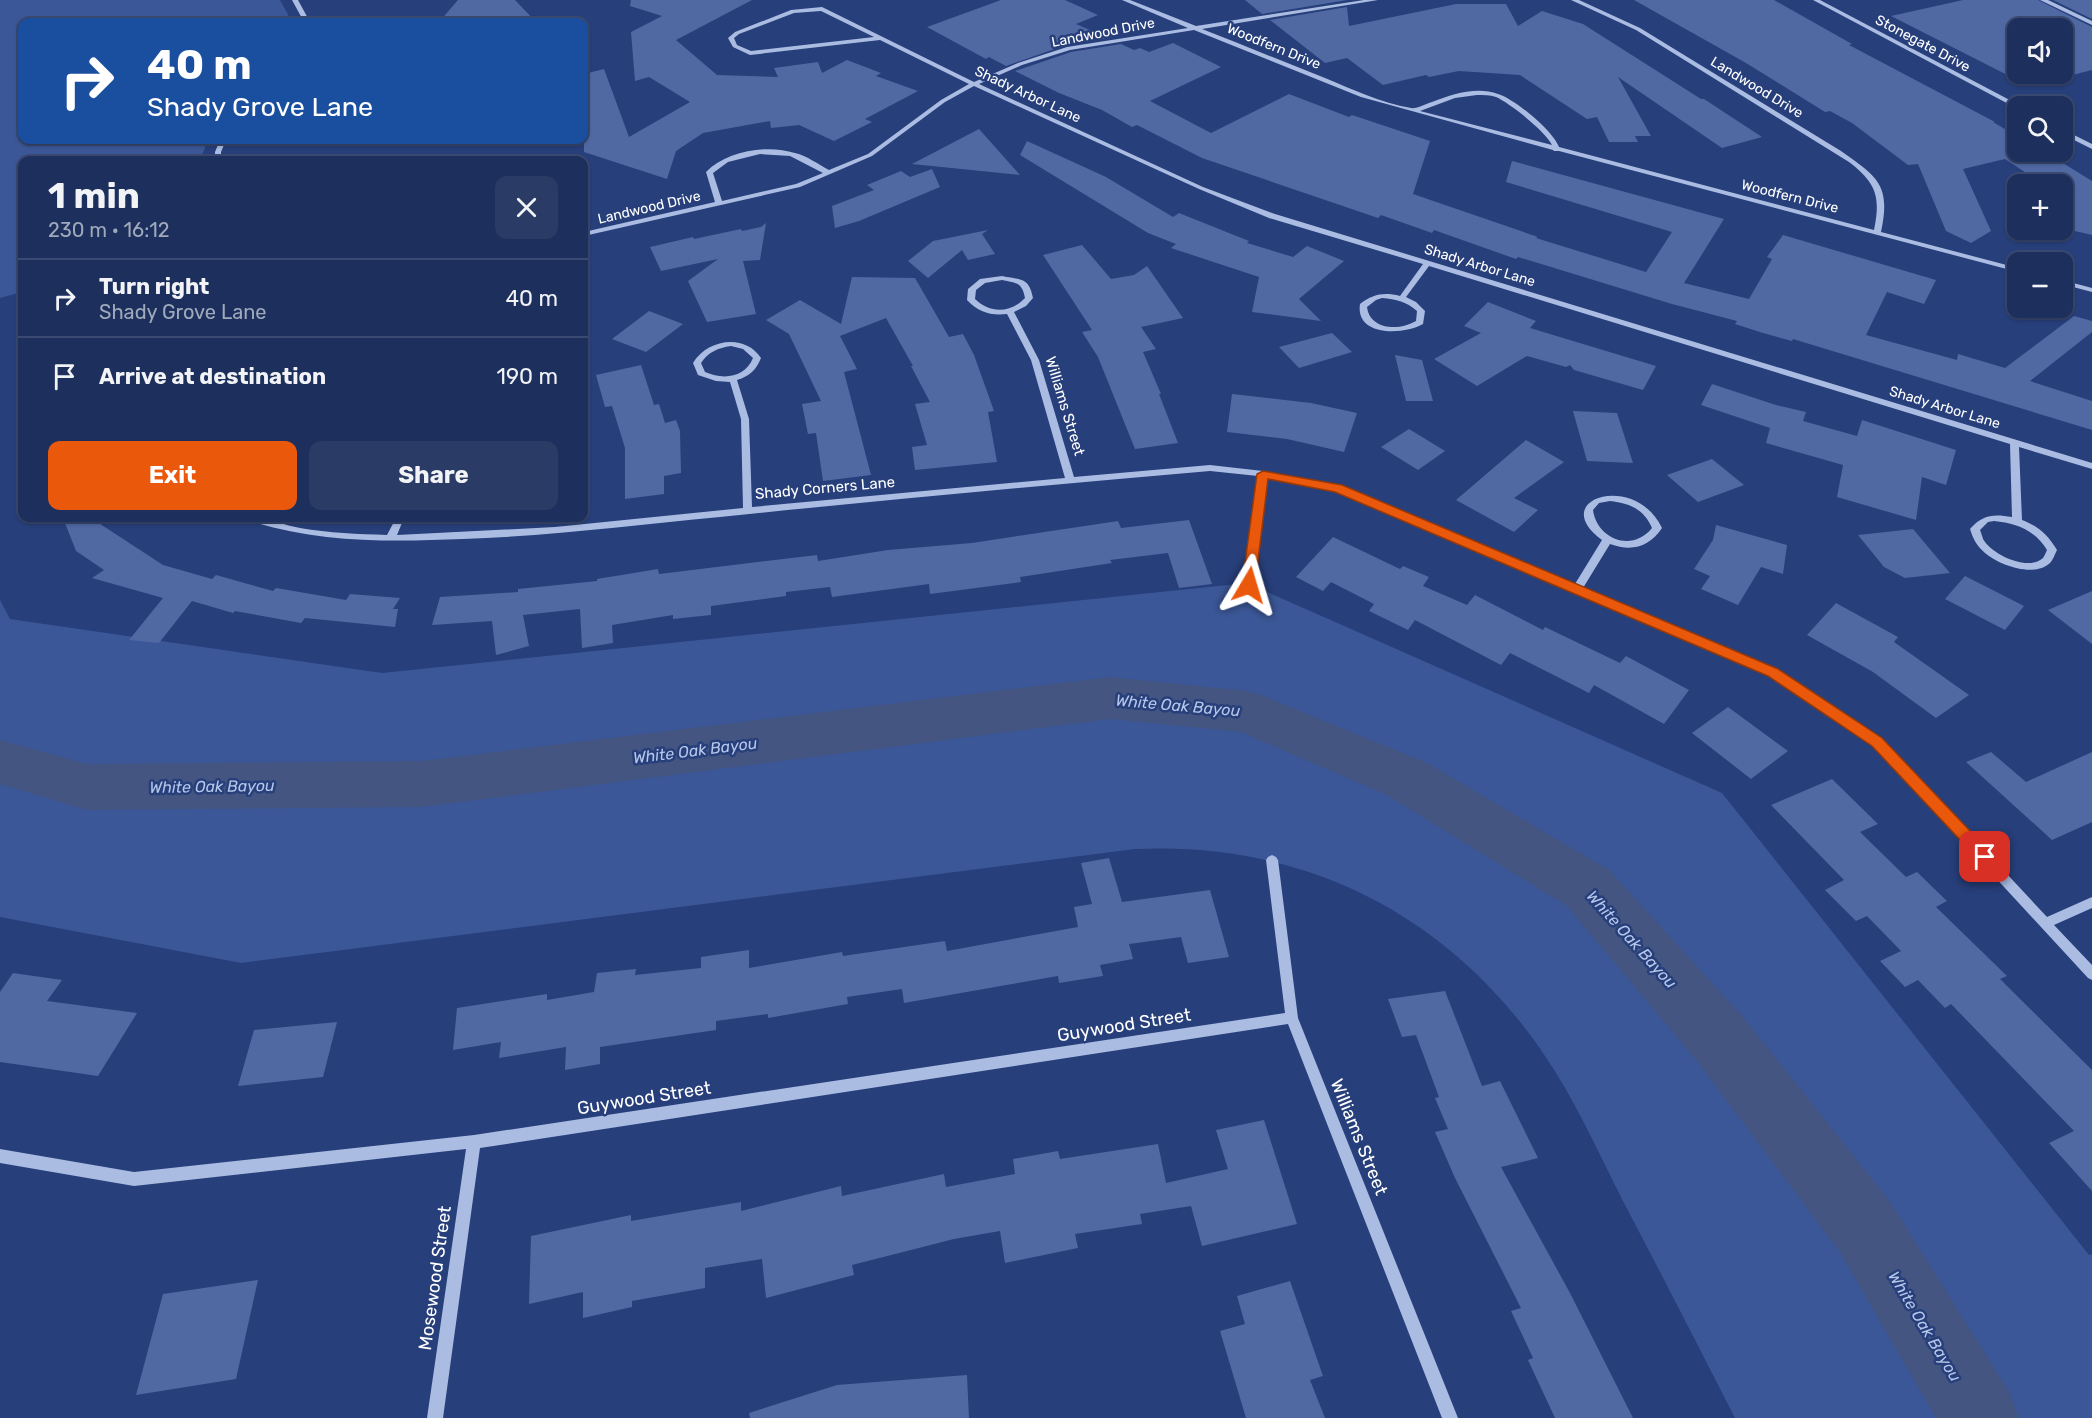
<!DOCTYPE html>
<meta charset="utf-8">
<style>
body{margin:0;font-family:Rubik,sans-serif;background:#2a3b65;color:#f1f3f6;height:100vh;display:flex;flex-direction:column;font-size:22px;white-space:nowrap}
*{box-sizing:border-box;margin:0}
p{font-size:20px;color:#a0a9bb}
.icon{flex:none;width:33px;height:33px;fill:none;stroke:currentColor;stroke-width:2;stroke-linecap:round;stroke-linejoin:round}
.map{position:relative;flex:1;overflow:hidden}
.panel{position:absolute;left:18px;top:156px;width:570px;height:366px;display:flex;flex-direction:column;background:#1d2f5c;border-radius:12px;box-shadow:0 2px 4px #0004,0 0 0 2px #3b4a72}
.panel>*{flex:none}
.banner{position:absolute;left:18px;top:18px;width:570px;height:126px;border-radius:12px;box-shadow:0 2px 4px #0004,0 0 0 2px #3b4a72;background:#1a4fa0;color:#fff;overflow:hidden}
.tools{position:absolute;left:2007px;top:18px;display:grid;gap:12px}
.tools a{display:grid;place-items:center;width:66px;height:66px;border-radius:12px;background:#1d2f5c;box-shadow:0 2px 4px #0004,0 0 0 2px #3b4a72;font-size:30px}
.pin{position:absolute;display:grid;place-items:center;width:51px;height:51px;color:#fff;margin:-26px;border-radius:12px;box-shadow:0 3px 9px #0006}
.me{position:absolute;width:66px;margin:-33px;rotate:7deg;stroke-linejoin:round;filter:drop-shadow(0 0 4px #0008)}
.turn{display:flex;align-items:center;gap:21px;height:126px;padding:0 30px;font-size:27px}
.turn .icon{width:78px;height:78px;stroke-width:2.5}
.turn b{display:block;font-size:42px;line-height:51px}
.round{display:grid;place-items:center;flex:none;width:63px;height:63px;border-radius:12px;background:#2a3b65}
.head{display:flex;align-items:center;justify-content:space-between;height:102px;padding:0 30px}
h1{font-size:36px;font-weight:700;line-height:45px}
.action{display:flex;gap:12px;margin-top:auto;padding:12px 30px}
.action a{flex:1;height:69px;border-radius:12px;background:#ea580c;color:#fff;font-size:24px;font-weight:700;line-height:69px;text-align:center}
.action a+a{background:#2a3b65;color:#f1f3f6}
ul{padding:0;list-style:none}
li{display:flex;align-items:center;gap:18px;height:78px;padding:0 30px;border-top:2px solid #3b4a72}
li div{flex:1}
li b{display:block;font-size:22px}
li em{font-style:normal}
.map>svg:first-child{display:block}
</style>
<div class="map">
<svg width="2092" height="1418" viewBox="0 0 2092 1418">
<rect width="100%" height="100%" fill="#273f7a"/>
<g fill="#3b5797">
<polygon points="0,0 280,0 292,22 22,22 22,140 208,140 200,160 22,160 22,292 0,298"/>
<path d="M1247,583L1722,793L2089,1255L2092,1254V1418H1735C1698,1346 1661,1273 1623,1201C1597,1150 1574,1097 1541,1050C1446,913 1302,841 1135,849L241,963L0,917V600L10,619L382,673Z"/>
</g>
<g fill="none" stroke-linecap="round" stroke-linejoin="round">
<polygon fill="#435580" fill-rule="evenodd" points="1110,677 1247,691 1266,697 1427,763 1609,870 1743,1017 1890,1202 2008,1390 2019,1418 1936,1418 1840,1252 1697,1061 1567,906 1387,795 1241,732 1110,719 421,807 87,810 0,784 0,740 87,764 421,761"/>
</g>
<g fill="#5069a3" fill-rule="evenodd">
<polygon points="458,0 515,0 536,22 439,22"/>
<polygon points="631,0 752,0 676,40 717,75 778,77 774,68 818,62 822,73 847,60 881,73 876,76 918,91 865,119 872,122 834,141 799,125 771,128 770,121 703,133 676,151 667,179 584,152 584,74 604,69 629,137 690,102 649,77 635,81 631,32 662,16 630,6"/>
<polygon points="1001,0 1065,0 1098,15 1076,24 1108,38 1066,45 1006,66 989,57 986,59 927,27"/>
<polygon points="1245,0 1347,0 1262,14"/>
<polygon points="1634,0 1774,0 1852,44 1849,45 1995,122 1993,122 2018,137 2018,152 2045,152 2092,181 2092,235 2062,228 2062,174 2034,178 2005,159 1963,169 1991,231 1971,243 1946,231 1918,164 1908,165 1852,123 1830,111 1825,112 1746,63"/>
<path d="M1963,0H2038L2092,27V70L2029,86L1891,16ZM2018,28H2062V74H2018Z"/>
<polygon points="2053,0 2092,0 2092,19"/>
<polygon points="1456,4 1506,4 1518,26 1542,11 1583,24 1701,99 1704,99 1762,137 1722,148 1618,77 1651,136 1635,136 1638,142 1609,142 1597,117 1587,119 1520,75 1459,71 1429,77 1426,75 1383,85 1347,58 1325,63 1270,20 1347,7 1349,26"/>
<polygon points="1173,43 1221,67 1150,101 1211,133 1289,94 1349,117 1352,115 1430,141 1413,194 1538,237 1536,238 1646,272 1672,232 1506,182 1512,161 1724,219 1684,283 1749,299 1772,259 1767,257 1783,235 1936,280 1924,304 1887,292 1866,335 1957,360 1958,354 2005,368 2074,316 2092,321 2092,332 2030,381 2092,401 2092,430 1793,339 1792,341 1763,333 1735,324 1737,321 1672,304 1518,257 1516,259 1434,230 1432,233 1381,215 1378,218 1202,158 1137,125 1132,127 1102,110 1059,93 1015,71 1071,52 1121,44 1134,50 1140,48 1149,52"/>
<polygon points="979,129 1020,175 912,164"/>
<polygon points="1027,141 1106,177 1173,217 1179,213 1249,241 1247,243 1293,257 1307,246 1344,261 1299,299 1321,321 1252,312 1259,277 1171,248 1176,244 1148,233 1020,155"/>
<polygon points="932,169 940,187 859,221 835,228 832,206 874,190 867,185 901,171 910,177"/>
<polygon points="766,223 760,260 743,261 756,314 707,322 688,281 718,259 661,271 650,247 693,237 694,239 741,229 742,231 761,227"/>
<polygon points="988,230 982,234 995,254 968,260 962,250 928,278 908,261 933,241"/>
<polygon points="1082,245 1111,279 1134,275 1147,266 1183,318 1141,327 1156,349 1143,352 1161,394 1159,394 1178,443 1135,449 1098,357 1082,332 1092,330 1043,255"/>
<polygon points="852,277 915,278 949,337 963,334 974,355 994,411 988,412 997,462 915,470 912,447 927,445 915,404 930,402 911,366 913,366 886,318 840,336 857,369 844,372 871,475 823,481 816,433 808,434 802,404 821,401 789,334 766,320 800,300 841,324"/>
<polygon points="1488,302 1536,321 1530,328 1656,366 1643,390 1574,370 1570,365 1566,367 1527,356 1477,386 1434,359 1481,333 1464,326"/>
<polygon points="649,311 683,324 646,352 612,339"/>
<polygon points="1332,333 1352,352 1299,368 1279,347"/>
<polygon points="1395,355 1422,360 1433,401 1406,401"/>
<polygon points="641,365 654,405 659,404 665,423 676,420 680,431 681,473 664,476 664,494 625,499 625,448 612,406 605,407 596,375"/>
<polygon points="1712,384 1776,405 1806,412 1803,421 1857,436 1862,420 1956,450 1946,485 1922,477 1916,520 1837,497 1843,465 1766,443 1770,428 1701,405"/>
<polygon points="1232,394 1311,403 1357,413 1344,452 1287,439 1227,432"/>
<polygon points="1573,411 1617,413 1633,463 1587,461"/>
<polygon points="1409,429 1445,451 1418,470 1381,447"/>
<polygon points="1526,440 1564,462 1514,498 1538,510 1514,532 1456,500"/>
<polygon points="1712,459 1744,485 1698,502 1667,475"/>
<polygon points="63,518 91,518 163,565 212,579 216,575 273,591 276,588 346,600 350,594 400,598 393,609 398,609 395,627 305,618 301,623 235,611 233,613 192,601 159,643 129,640 163,598 92,578 104,570 76,551"/>
<polygon points="1189,520 1212,584 1179,588 1168,553 1110,560 1112,563 1020,577 1021,582 930,594 929,584 832,597 830,587 786,592 786,596 711,606 711,615 673,619 673,615 612,625 613,643 582,648 580,609 523,615 529,646 496,655 492,621 432,625 440,597 518,592 518,589 597,581 597,579 658,569 659,574 817,555 818,561 888,550 972,543 1118,521 1121,528"/>
<polygon points="1716,525 1787,545 1783,574 1761,567 1738,605 1701,589 1710,576 1694,569 1713,540"/>
<polygon points="1913,529 1950,573 1905,578 1884,567 1858,535"/>
<polygon points="1333,537 1400,569 1403,566 1429,577 1423,586 1467,605 1475,595 1543,630 1545,627 1620,663 1626,656 1689,690 1664,724 1594,685 1589,693 1510,653 1501,665 1415,620 1408,630 1369,611 1374,604 1331,582 1323,591 1296,577"/>
<polygon points="1965,576 2024,606 2005,630 1945,599"/>
<polygon points="2092,591 2092,644 2048,610"/>
<polygon points="1836,603 1898,637 1894,642 1969,695 1936,718 1873,672 1807,635"/>
<polygon points="1728,707 1788,751 1751,779 1692,733"/>
<polygon points="1991,752 2026,782 2092,752 2092,822 2052,840 1966,762"/>
<polygon points="1832,779 1878,824 1860,832 1906,877 1917,872 1947,901 1936,907 2007,976 2000,979 2092,1070 2092,1191 2049,1143 2074,1131 1951,1004 1945,1008 1918,980 1905,987 1880,961 1901,951 1867,916 1856,921 1825,890 1844,880 1771,805"/>
<polygon points="1109,858 1122,902 1210,890 1229,957 1188,963 1181,937 1129,944 1133,959 1100,965 1103,976 1059,983 1058,976 904,1003 902,989 847,997 848,1004 768,1018 768,1014 716,1021 716,1030 600,1047 600,1064 565,1070 566,1047 499,1058 501,1042 453,1050 457,1008 547,994 547,1000 594,992 597,973 636,969 635,975 701,968 701,957 749,950 749,968 842,952 843,956 945,941 947,951 1078,927 1074,907 1092,904 1081,863"/>
<polygon points="13,973 62,980 47,1001 137,1013 98,1076 0,1062 0,992"/>
<polygon points="1445,991 1482,1086 1500,1081 1538,1158 1501,1167 1570,1293 1633,1418 1555,1418 1528,1360 1533,1358 1511,1311 1521,1308 1455,1178 1435,1132 1448,1129 1435,1098 1439,1097 1416,1035 1402,1037 1388,999"/>
<polygon points="337,1022 323,1077 238,1086 254,1030"/>
<polygon points="1264,1120 1297,1224 1202,1246 1191,1206 1140,1214 1142,1224 1075,1234 1078,1248 1005,1263 1000,1231 954,1239 852,1265 854,1275 766,1298 762,1259 705,1268 705,1288 632,1301 632,1307 583,1318 583,1292 529,1304 531,1236 631,1215 631,1221 741,1202 741,1211 841,1186 842,1196 944,1174 946,1187 1015,1174 1013,1159 1058,1151 1060,1159 1158,1144 1166,1183 1228,1169 1216,1130"/>
<polygon points="258,1280 236,1379 136,1395 163,1294"/>
<polygon points="1290,1281 1323,1376 1310,1380 1325,1418 1246,1418 1220,1331 1245,1324 1237,1296"/>
<polygon points="967,1375 969,1418 750,1418 749,1413 837,1385"/>
</g>
<g fill="none" stroke-linecap="round" stroke-linejoin="round">
<g fill="#abbce3" fill-rule="evenodd">
<polygon points="292,0 298,0 310,22 304,22"/>
<path d="M1122,0H1130L1196,26L1364,0H1378L1202,29C1243,45 1284,62 1325,78C1352,89 1381,103 1411,108C1417,109 1425,104 1432,102C1452,94 1477,86 1498,94C1515,99 1553,131 1559,147L1874,230C1881,196 1876,183 1849,162L1636,30L1571,0H1579L1640,28L1841,151C1878,177 1891,185 1881,232L2018,268V272L1559,151H1554L1553,150L1361,97L1194,30L1070,50L1022,65L979,84L1203,187L1275,214L2092,463V469L2019,447L2022,520C2038,526 2048,535 2057,550C2055,554 2053,560 2050,563C2034,578 1999,565 1985,553C1977,546 1973,539 1970,529C1983,514 1994,514 2012,517L2010,444L1429,266L1406,297L1416,302L1425,311L1423,324C1404,335 1355,337 1360,304C1373,294 1384,292 1400,296L1423,264L1269,218L1199,189L974,86L945,102L872,156L800,187L584,236V232L715,202L706,172C726,151 767,144 795,153C807,156 818,164 829,170L868,154L941,100L969,84L880,40L750,55L733,47L728,38L735,32L791,10L822,7L974,82L1018,63L1067,47L1188,28ZM821,11L874,37L751,51L737,45L734,38L739,34L794,13ZM1477,95C1483,95 1490,95 1496,97C1510,103 1546,132 1552,145L1420,111L1455,98ZM760,154L790,156L823,173L796,184L722,201L713,173L728,162ZM1382,298C1396,299 1407,302 1417,311L1416,321C1399,331 1370,330 1367,307L1376,300ZM1994,521C2016,523 2035,530 2047,550C2046,552 2044,557 2043,558C2028,572 1991,554 1983,539C1983,538 1980,530 1980,530L1988,522Z"/>
<polygon points="1813,0 1820,0 2021,106 2016,108"/>
<polygon points="2040,0 2048,0 2092,21 2092,25"/>
<polygon points="2062,129 2092,144 2092,149 2062,134"/>
<polygon points="220,140 226,140 221,152 221,160 215,160 215,152"/>
<path d="M1002,276C1021,280 1029,277 1033,298L1026,306L1014,312L1039,360L1074,477L1210,465L1263,471L1338,485L1575,584L1602,540C1546,499 1635,471 1662,528C1649,547 1632,552 1610,544L1583,588L1777,669L1881,739L2047,917L2092,897V908L2054,925L2092,965V980L2088,978L1873,745L1769,675L1336,491L1267,478L1254,585L1249,588L1244,585L1258,476L1210,471C1047,485 883,500 720,517C635,525 549,536 463,539C388,542 319,543 247,520L245,518C263,516 282,525 300,528C329,533 358,534 387,535L396,518H404L397,535L417,534L555,527L743,508L741,419L730,382L716,381L698,375L693,363C707,339 745,333 761,358C756,370 750,376 737,380L749,419L752,507L1065,478L1031,360L1007,314C991,316 978,312 967,300L968,289L980,279ZM1002,280C1016,283 1022,282 1025,298C1011,313 990,314 975,299L976,290L985,283ZM731,346L743,349L753,358C745,378 723,380 705,372L701,363C708,352 718,348 731,346ZM1610,501C1629,503 1644,509 1652,528C1632,553 1597,539 1593,510L1599,503Z"/>
<polygon points="2062,280 2092,288 2092,292 2062,284"/>
<polygon points="1272,855 1276,857 1278,860 1298,1018 1458,1418 1442,1418 1288,1024 480,1148 443,1418 427,1418 466,1149 134,1186 0,1163 0,1149 134,1172 474,1135 1285,1013 1266,860 1268,857"/>
</g>
</g>
<polygon fill="#ea580c" stroke="#983908" stroke-width="1.5" points="1263,471 1342,485 1778,669 1882,738 1990,852 1993,857 1990,861 1985,863 1980,861 1872,746 1768,676 1335,492 1268,479 1255,585 1249,589 1244,588 1242,585 1257,474"/>
<g text-anchor="middle" stroke-width="5" stroke-linejoin="round" paint-order="stroke">
<g font-size="14" fill="#fff" stroke="#273f7a">
<text transform="translate(1103 32) rotate(-11)" y="5">Landwood Drive</text>
<text transform="translate(1923 43) rotate(28)" y="5">Stonegate Drive</text>
<text transform="translate(1274 46) rotate(22)" y="5">Woodfern Drive</text>
<text transform="translate(1757 87) rotate(31)" y="5">Landwood Drive</text>
<text transform="translate(1028 94) rotate(25)" y="5">Shady Arbor Lane</text>
<text transform="translate(1790 196) rotate(14)" y="5">Woodfern Drive</text>
<text transform="translate(649 207) rotate(-13)" y="5">Landwood Drive</text>
<text transform="translate(1480 265) rotate(17)" y="5">Shady Arbor Lane</text>
<text transform="translate(1945 407) rotate(17)" y="5">Shady Arbor Lane</text>
</g>
<g font-size="15" fill="#fff" stroke="#273f7a">
<text transform="translate(1065 406) rotate(73)" y="5">Williams Street</text>
<text transform="translate(825 488) rotate(-5)" y="5">Shady Corners Lane</text>
</g>
<g font-size="16" font-style="italic" fill="#b6c7eb" stroke="#273f7a">
<text transform="translate(1178 705) rotate(5)" y="6">White Oak Bayou</text>
<text transform="translate(695 750) rotate(-7)" y="6">White Oak Bayou</text>
<text transform="translate(212 786) rotate(-1)" y="6">White Oak Bayou</text>
<text transform="translate(1632 939) rotate(48)" y="6">White Oak Bayou</text>
<text transform="translate(1925 1326) rotate(59)" y="6">White Oak Bayou</text>
</g>
<g font-size="18" fill="#fff" stroke="#273f7a">
<text transform="translate(1124 1025) rotate(-9)" y="6">Guywood Street</text>
<text transform="translate(644 1098) rotate(-9)" y="6">Guywood Street</text>
<text transform="translate(1359 1137) rotate(68)" y="6">Williams Street</text>
<text transform="translate(435 1278) rotate(-82)" y="6">Mosewood Street</text>
</g>
</g>
</svg>
<div class="tools">
<a><svg class="icon" aria-label="sound" viewBox="0 0 24 24"><path d="M4 9h4l5-4v14l-5-4H4zM17 9q2 3 0 6"/></svg></a>
<a><svg class="icon" aria-label="search" viewBox="0 0 24 24"><circle cx="10" cy="10" r="6"/><path d="M15 15l6 6"/></svg></a>
<a>+</a>
<a>−</a>
</div>
<div class="pin" style="left:1985px;top:857px;background:#d93025"><svg class="icon" aria-label="arrive" viewBox="0 0 24 24"><path d="M6 21V4h12l-3 4 3 4H6"/></svg></div>
<svg class="me" style="left:1249px;top:585px" viewBox="-20 -20 40 40"><path d="M0-17L14 15 0 8-14 15z" fill="#ea580c" stroke="#fff" stroke-width="4"/></svg>
<div class="banner">
<div class="turn"><svg class="icon" aria-label="right" viewBox="0 0 24 24"><path d="M7 20v-9h11M14 6l5 5-5 5"/></svg><div><b>40 m</b>Shady Grove Lane</div></div>
</div>
<section class="panel">
<div class="head"><div><h1>1 min</h1><p>230 m · 16:12</p></div><a class="round"><svg class="icon" aria-label="close" viewBox="0 0 24 24"><path d="M6 6l12 12M18 6L6 18"/></svg></a></div>
<ul>
<li><svg class="icon" aria-label="right" viewBox="0 0 24 24"><path d="M7 20v-9h11M14 6l5 5-5 5"/></svg><div><b>Turn right</b><p>Shady Grove Lane</p></div><em>40 m</em></li>
<li><svg class="icon" aria-label="arrive" viewBox="0 0 24 24"><path d="M6 21V4h12l-3 4 3 4H6"/></svg><div><b>Arrive at destination</b></div><em>190 m</em></li>
</ul>
<div class="action"><a>Exit</a><a>Share</a></div>
</section>
</div>
